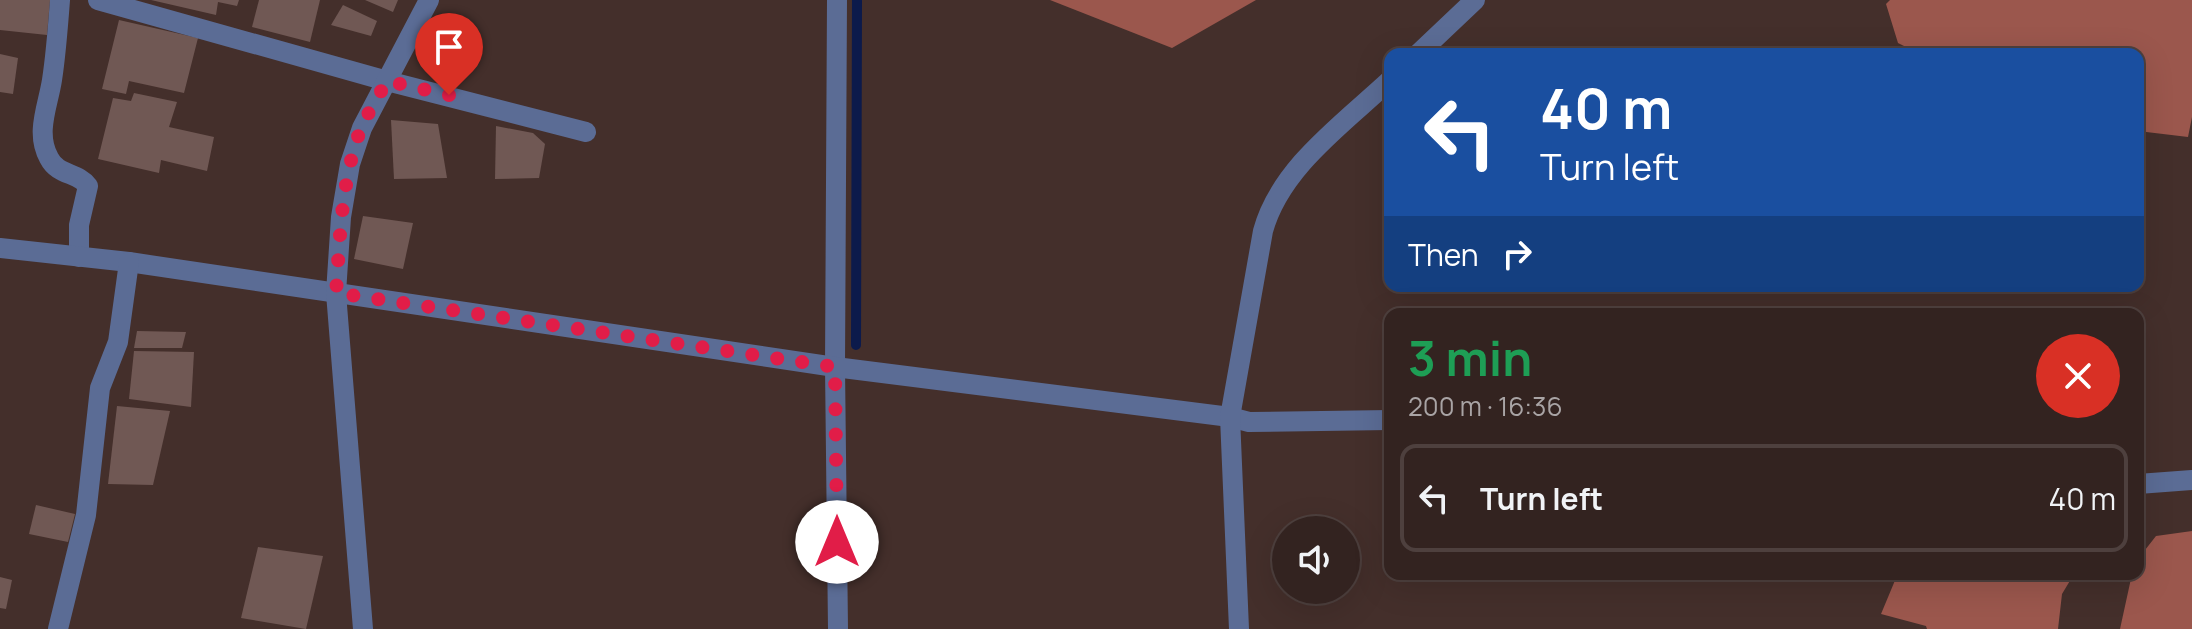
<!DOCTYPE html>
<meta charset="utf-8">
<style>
body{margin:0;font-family:Manrope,sans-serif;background:#3b2b29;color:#f1f3f6;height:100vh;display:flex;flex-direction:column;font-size:30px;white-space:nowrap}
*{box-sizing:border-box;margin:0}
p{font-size:26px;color:#a9a4a5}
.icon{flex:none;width:44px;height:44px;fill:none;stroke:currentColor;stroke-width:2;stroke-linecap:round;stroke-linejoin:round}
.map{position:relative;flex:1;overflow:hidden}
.sheet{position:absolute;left:1384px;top:308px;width:760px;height:272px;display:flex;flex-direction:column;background:#332320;border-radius:16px;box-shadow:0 8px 32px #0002,0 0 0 2px #4e403e}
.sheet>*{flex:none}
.hud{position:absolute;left:1384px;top:48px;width:760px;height:244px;border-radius:16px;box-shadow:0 8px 32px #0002,0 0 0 2px #4e403e;background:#1a4fa0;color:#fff;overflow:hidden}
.buttons{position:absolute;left:1272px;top:516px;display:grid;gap:16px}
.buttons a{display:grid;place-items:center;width:88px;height:88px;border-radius:50%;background:#332320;box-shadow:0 8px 32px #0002,0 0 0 2px #4e403e;font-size:40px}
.pin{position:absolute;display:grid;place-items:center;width:68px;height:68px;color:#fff;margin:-82px -34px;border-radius:50% 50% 50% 0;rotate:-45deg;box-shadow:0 0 8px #0007}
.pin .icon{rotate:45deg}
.me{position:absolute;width:88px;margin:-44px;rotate:0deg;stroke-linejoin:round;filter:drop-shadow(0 0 6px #0008)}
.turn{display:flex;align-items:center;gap:28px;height:168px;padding:0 24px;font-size:36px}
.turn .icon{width:104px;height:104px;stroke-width:2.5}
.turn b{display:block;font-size:56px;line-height:68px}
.then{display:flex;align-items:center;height:76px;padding:0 24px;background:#0003;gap:16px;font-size:30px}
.round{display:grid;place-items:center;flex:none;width:84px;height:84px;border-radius:42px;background:#3b2b29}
.overview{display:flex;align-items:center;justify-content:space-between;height:136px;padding:0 24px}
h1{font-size:48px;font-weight:700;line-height:60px;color:#1e9e55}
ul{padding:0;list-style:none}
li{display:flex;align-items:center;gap:24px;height:108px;margin:0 16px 12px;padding:0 8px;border:4px solid #4e403e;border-radius:16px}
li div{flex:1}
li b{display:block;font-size:30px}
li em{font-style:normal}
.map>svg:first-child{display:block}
</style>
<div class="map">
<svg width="2192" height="629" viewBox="0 0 2192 629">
<rect width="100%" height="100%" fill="#442f2b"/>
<g fill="#9b574d">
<polygon points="1050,0 1256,0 1172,48"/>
<polygon points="1890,0 2192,0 2192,117 2188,137 2138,131 2138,54 1920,54 1898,43 1886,4"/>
<polygon points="2192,531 2192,629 2120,629 2132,574 2138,574 2138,559 2156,536"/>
<polygon points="1907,574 2074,574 2062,594 2058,629 1927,629 1926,626 1881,614 1896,578"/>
</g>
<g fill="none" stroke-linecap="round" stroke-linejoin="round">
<polyline stroke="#0c1a4b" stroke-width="10" points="856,345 857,0"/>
</g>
<g fill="#705854">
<polygon points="0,0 50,0 47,35 0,30"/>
<polygon points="151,0 239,0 237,6 218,2 216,15"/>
<polygon points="259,0 320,0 310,42 252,27"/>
<polygon points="365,0 398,0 393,12"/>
<polygon points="343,5 377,21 371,36 331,25"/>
<polygon points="119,20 198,38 184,93 129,81 126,94 102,89"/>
<polygon points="0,54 18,58 13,94 0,92"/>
<polygon points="134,93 177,102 169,127 214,137 207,171 161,160 159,173 98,159 113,98 131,101"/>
<polygon points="391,120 438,124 447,178 394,179"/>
<polygon points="496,126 533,133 545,144 539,178 495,179"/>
<polygon points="363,216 413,223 403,269 354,259"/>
<polygon points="137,331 186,332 182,348 134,348"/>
<polygon points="134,351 194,352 191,407 129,399"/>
<polygon points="117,406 170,411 153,485 108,484"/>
<polygon points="36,505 75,514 68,542 29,534"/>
<polygon points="258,547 323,556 306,629 241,618"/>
<polygon points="0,577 12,580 6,609 0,608"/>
</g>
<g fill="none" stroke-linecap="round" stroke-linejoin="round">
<g stroke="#5b6c95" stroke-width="20">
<path d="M60,0C58,27 56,54 52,80C48,106 35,133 49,158C58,176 78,172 88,186L79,225V257"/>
<polyline points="98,0 387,81 586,132"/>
<polyline points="837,0 835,367 838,629"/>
<polyline points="1418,54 1475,0"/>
<polyline points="0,248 129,262 835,367 1230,417 1249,422 1390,420"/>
<polyline points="2138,484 2192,480"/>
<polyline points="58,629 86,515 100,388 118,342 129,262"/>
<polyline points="363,629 336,293 341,217 350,164 362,128 429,0"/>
<path d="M1239,629L1230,417L1263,231C1280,168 1343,124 1390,80"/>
</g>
</g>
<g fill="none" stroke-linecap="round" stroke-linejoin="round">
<path stroke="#e11d48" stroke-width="14" stroke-dasharray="0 25.2" d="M449,95L387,81C378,97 367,114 360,131C341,183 340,238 336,293L835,367L837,542"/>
</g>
</svg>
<div class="buttons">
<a><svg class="icon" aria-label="sound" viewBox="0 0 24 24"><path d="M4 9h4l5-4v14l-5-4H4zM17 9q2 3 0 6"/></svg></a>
</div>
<div class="pin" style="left:449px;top:95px;background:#d93025"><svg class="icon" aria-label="arrive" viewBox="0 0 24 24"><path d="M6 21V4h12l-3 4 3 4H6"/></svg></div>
<svg class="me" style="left:837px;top:542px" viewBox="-20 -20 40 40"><circle r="19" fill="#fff"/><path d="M0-13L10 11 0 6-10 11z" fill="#e11d48"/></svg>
<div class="hud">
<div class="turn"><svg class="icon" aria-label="left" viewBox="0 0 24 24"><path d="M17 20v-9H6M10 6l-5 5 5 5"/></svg><div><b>40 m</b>Turn left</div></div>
<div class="then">Then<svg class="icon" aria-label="right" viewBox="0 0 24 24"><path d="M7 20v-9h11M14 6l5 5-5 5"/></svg></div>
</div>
<section class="sheet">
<div class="overview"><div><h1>3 min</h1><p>200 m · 16:36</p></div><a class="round" style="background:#d93025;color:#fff"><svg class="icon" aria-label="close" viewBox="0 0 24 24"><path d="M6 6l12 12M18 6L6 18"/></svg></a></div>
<ul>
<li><svg class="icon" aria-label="left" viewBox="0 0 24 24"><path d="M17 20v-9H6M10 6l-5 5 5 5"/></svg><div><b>Turn left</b></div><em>40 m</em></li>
</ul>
</section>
</div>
